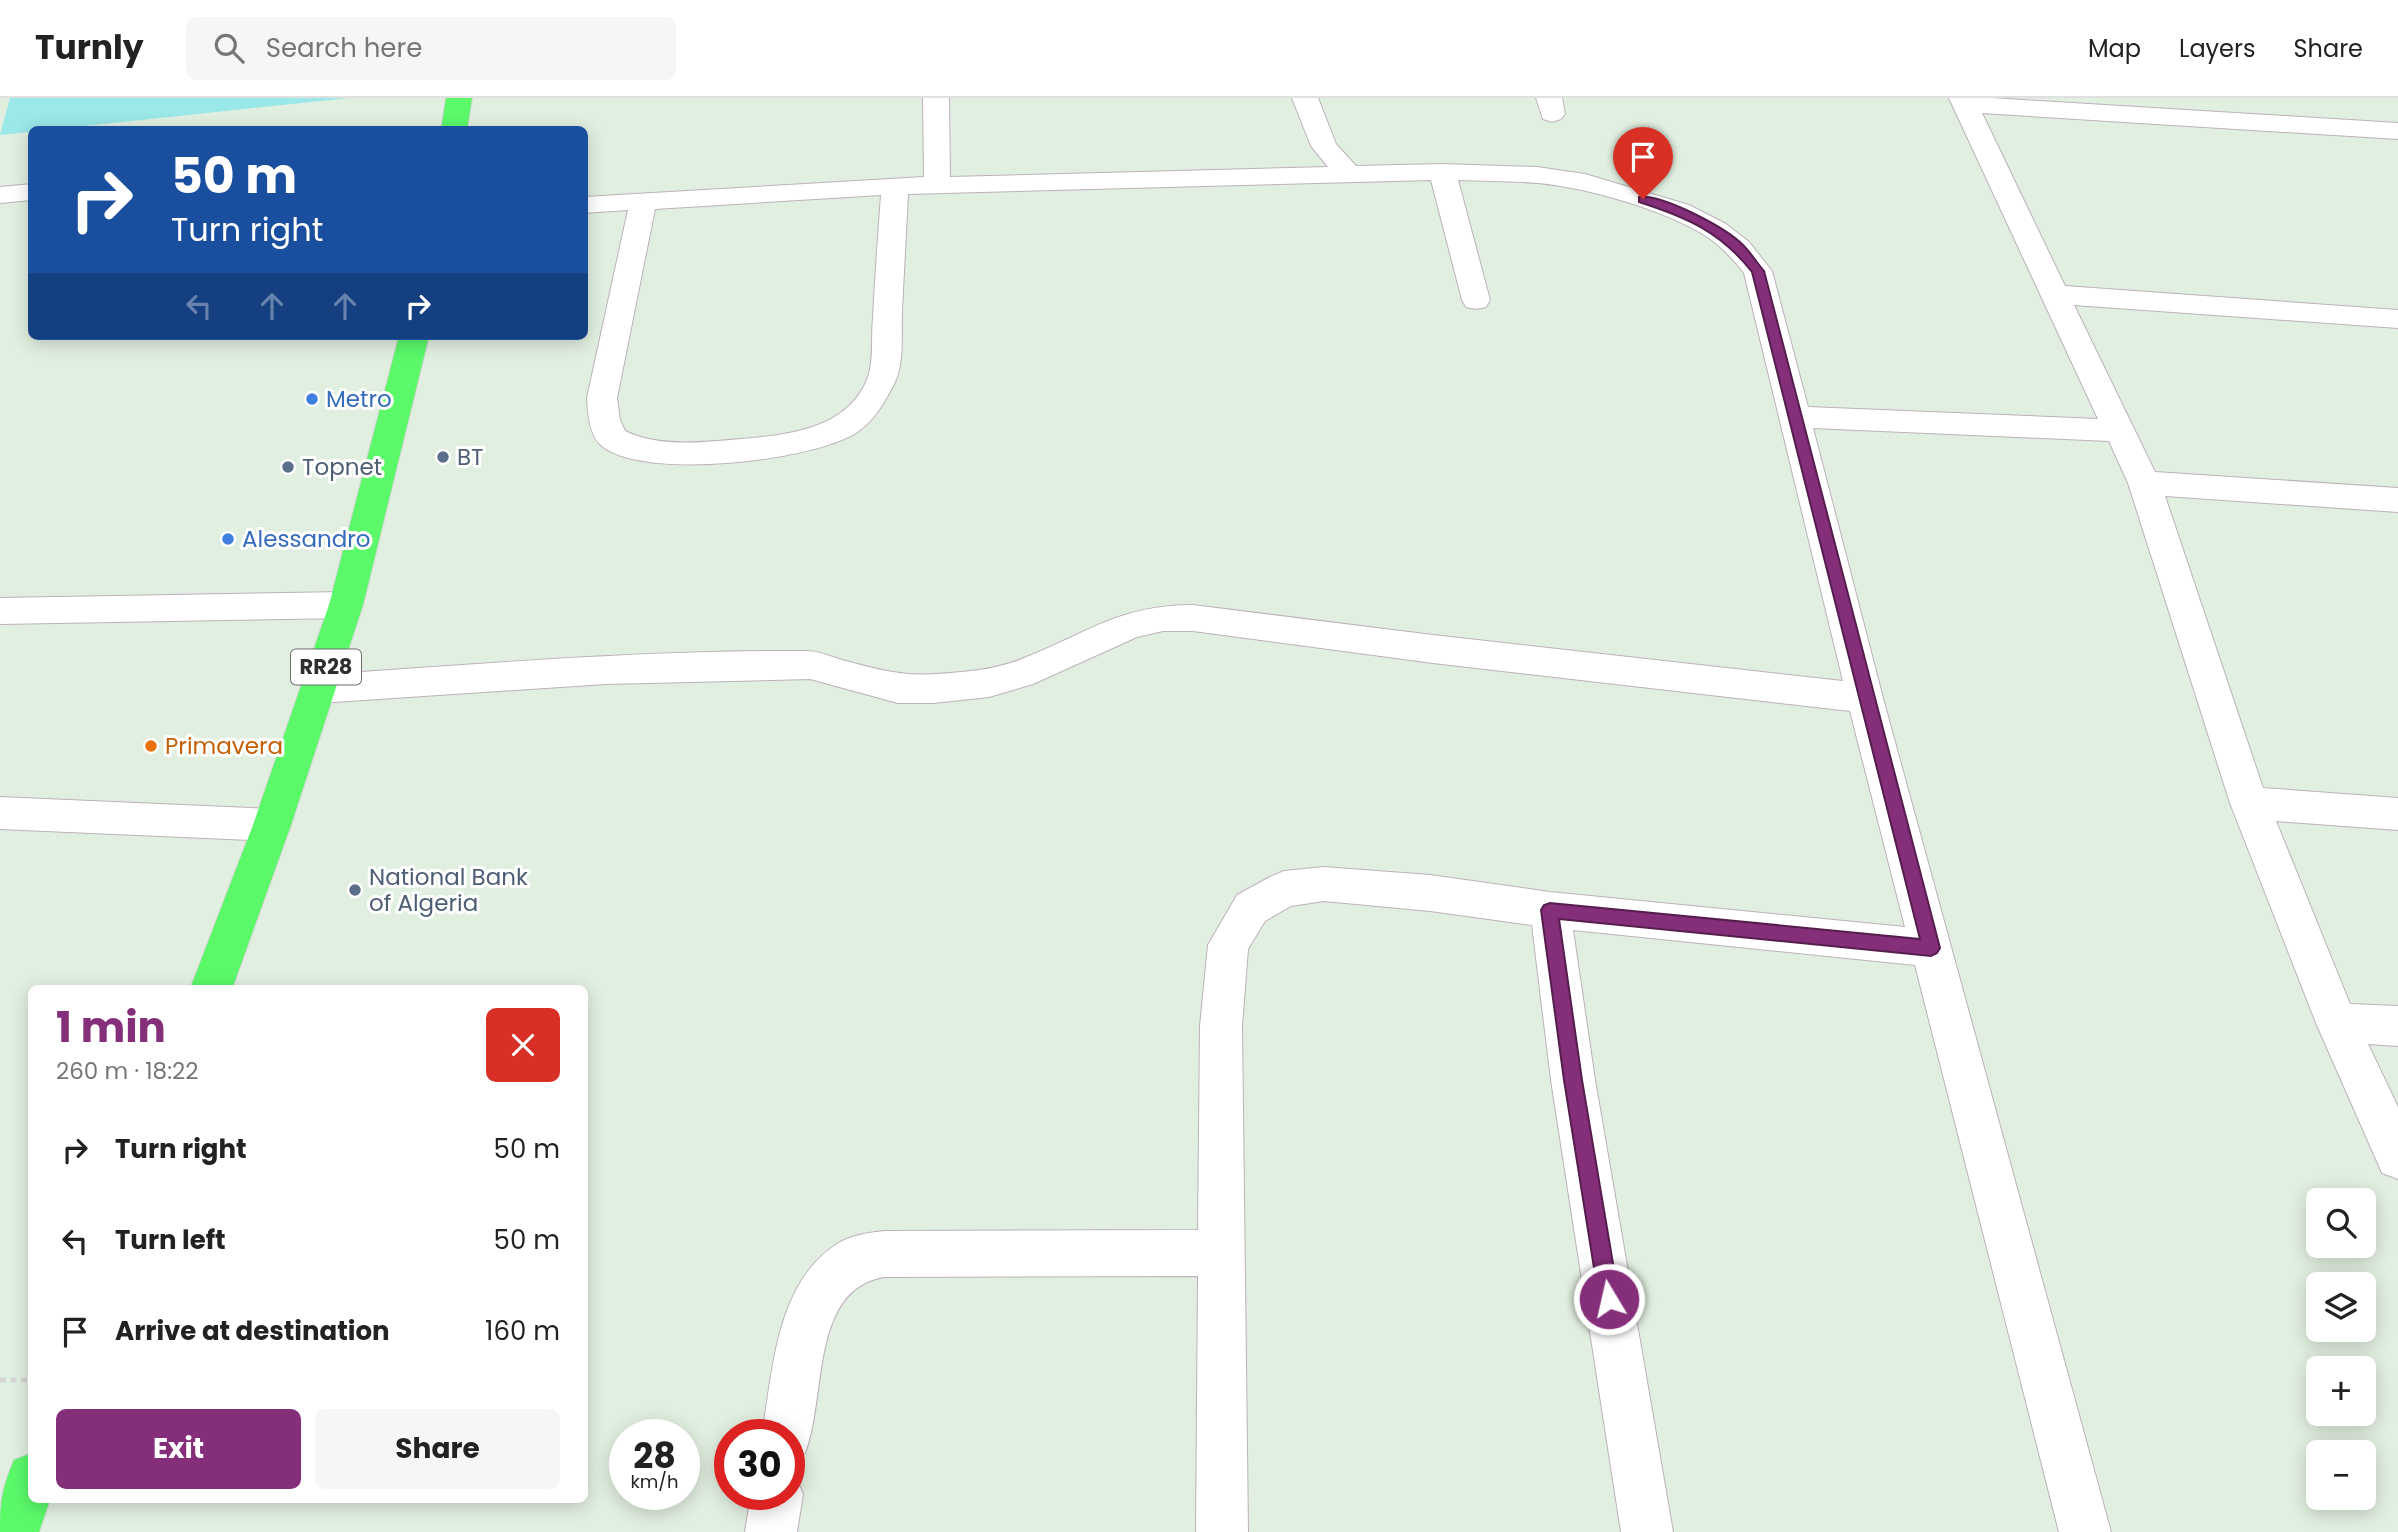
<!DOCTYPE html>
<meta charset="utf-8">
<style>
body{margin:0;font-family:Poppins,sans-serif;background:#f6f6f6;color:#222;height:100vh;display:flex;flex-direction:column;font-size:26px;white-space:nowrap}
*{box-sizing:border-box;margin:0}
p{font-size:23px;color:#767676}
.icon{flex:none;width:38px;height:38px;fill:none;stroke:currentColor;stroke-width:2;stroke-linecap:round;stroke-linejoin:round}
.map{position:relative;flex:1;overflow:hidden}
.drawer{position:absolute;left:28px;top:887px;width:560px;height:518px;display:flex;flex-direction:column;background:#fff;border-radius:10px;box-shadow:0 4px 18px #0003}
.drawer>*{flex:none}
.banner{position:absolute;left:28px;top:28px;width:560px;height:214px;border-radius:10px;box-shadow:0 4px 18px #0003;background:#1a4fa0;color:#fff;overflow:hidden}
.tools{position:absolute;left:2306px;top:1090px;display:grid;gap:14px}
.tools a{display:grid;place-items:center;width:70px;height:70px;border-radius:10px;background:#fff;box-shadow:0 4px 18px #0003;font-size:35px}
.speed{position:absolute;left:609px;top:1321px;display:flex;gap:14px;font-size:35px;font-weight:700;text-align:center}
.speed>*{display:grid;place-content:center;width:91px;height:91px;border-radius:50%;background:#fff;box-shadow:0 4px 18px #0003;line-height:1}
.speed small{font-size:18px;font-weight:400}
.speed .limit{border:10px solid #d22;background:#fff;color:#111}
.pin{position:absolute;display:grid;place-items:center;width:60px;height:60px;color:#fff;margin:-72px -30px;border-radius:50% 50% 50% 0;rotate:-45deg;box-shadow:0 0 7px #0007}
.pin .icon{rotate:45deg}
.me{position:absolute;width:77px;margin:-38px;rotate:351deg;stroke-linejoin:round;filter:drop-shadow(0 0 5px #0008)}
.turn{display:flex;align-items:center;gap:24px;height:147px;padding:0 28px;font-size:32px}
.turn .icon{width:91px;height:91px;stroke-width:2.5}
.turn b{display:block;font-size:49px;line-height:60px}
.lanes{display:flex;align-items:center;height:66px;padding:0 28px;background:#0003;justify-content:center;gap:35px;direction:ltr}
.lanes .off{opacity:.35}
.round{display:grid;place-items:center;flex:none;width:74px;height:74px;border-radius:10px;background:#f6f6f6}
.summary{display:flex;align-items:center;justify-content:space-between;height:119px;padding:0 28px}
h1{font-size:42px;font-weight:700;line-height:52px;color:#852e79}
.primary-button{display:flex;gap:14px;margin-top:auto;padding:14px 28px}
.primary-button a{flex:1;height:80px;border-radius:10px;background:#852e79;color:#fff;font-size:28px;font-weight:700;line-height:80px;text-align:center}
.primary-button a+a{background:#f6f6f6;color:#222}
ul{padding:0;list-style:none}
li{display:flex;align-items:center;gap:21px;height:91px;padding:0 28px}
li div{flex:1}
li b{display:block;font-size:26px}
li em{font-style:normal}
header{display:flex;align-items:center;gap:42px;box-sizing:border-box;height:98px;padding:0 35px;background:#fff;border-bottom:2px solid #e0e0e0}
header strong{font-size:33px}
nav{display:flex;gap:38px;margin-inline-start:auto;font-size:24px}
.search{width:490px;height:63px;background:#f6f6f6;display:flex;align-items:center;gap:18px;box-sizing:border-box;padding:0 24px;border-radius:10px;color:#767676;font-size:26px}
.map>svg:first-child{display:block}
</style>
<header>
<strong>Turnly</strong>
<div class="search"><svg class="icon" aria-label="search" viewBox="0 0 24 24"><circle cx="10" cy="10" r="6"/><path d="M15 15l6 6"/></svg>Search here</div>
<nav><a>Map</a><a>Layers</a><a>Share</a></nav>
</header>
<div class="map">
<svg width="2398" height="1434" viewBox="0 0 2398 1434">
<rect width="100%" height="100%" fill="#e1efe0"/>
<polygon fill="#9ae8e7" points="10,0 349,0 0,37"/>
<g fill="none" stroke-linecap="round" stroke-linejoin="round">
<g stroke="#beb0bc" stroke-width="2">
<g id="minor">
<path d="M923,0H949L950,79L1328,69L1311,48L1292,0H1318L1336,46L1356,68L1442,66L1537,69L1585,76L1689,107L1726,126L1749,144L1772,173L1808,309L2098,321L1949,0H1991L2398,25V41L1982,15L2065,188L2398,212V230L2074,207L2155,374L2398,390V414L2165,398L2263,690L2398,700V732L2276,723L2350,906L2398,908V948L2368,946L2398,1009V1081L2382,1075L2316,925L2230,705L2128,385L2109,343L1813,330L1883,600L2111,1434H2059L1915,867L1573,832L1595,982L1673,1434H1621L1551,982L1532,827L1430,813L1324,803L1291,808L1265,823L1248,851L1242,928L1248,1434H1196L1198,1178L884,1179C809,1192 827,1300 805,1355L789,1361V1337H762C773,1272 776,1185 837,1146C851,1137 868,1135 884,1133L1198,1132L1200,928L1208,847L1237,797L1270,779L1284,773L1324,769L1430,777L1550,794L1905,829L1850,613L1433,565L1193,533H1163L1137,539L1033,586L989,599L933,605H898L810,581L606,586L319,605L306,601L301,591L306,581L319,577C481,566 643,552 806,553C818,553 830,558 842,562C873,570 902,579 935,576C965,574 996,572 1024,560C1088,535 1119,507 1193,507L1433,537L1843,583L1744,175C1733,161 1721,148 1706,138C1663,111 1588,90 1538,85C1512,83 1484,83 1458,82L1490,202L1486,209L1476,211L1466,209L1462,202L1431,82L908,96C906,135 904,173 902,212C901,238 905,268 892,290C883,307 873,324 856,335C811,363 647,382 603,349C589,338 588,316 587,300L628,112L584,115V99L924,79ZM881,97C878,138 875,179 873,220C871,238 874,262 868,279C849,331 788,337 741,341C705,344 659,350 625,333L620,322L617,300L655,111Z"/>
<polygon points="1536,0 1562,0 1565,16 1561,21 1552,24 1543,21"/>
<polygon points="32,86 32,102 0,105 0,89"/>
<polygon points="346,494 358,498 363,507 358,516 346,520 0,526 0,500"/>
<polygon points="0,699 272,711 286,715 291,727 286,739 272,743 0,731"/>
<polygon points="789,1376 795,1378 803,1396 797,1434 745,1434 751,1396 789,1396"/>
</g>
</g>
<g stroke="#d5d5d5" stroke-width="2">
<g id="primary">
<polygon points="446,0 472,0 467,32 441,32"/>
<polygon points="399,238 429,238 363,507 291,727 232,891 190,891 253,727 329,507"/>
<path d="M32,1355V1402H50L39,1434H0C0,1403 2,1391 14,1362Z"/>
</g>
</g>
<polyline stroke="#d5d5d5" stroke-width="5" stroke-dasharray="6 4.5" stroke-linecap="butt" points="0,1282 32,1282"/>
<use href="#minor" fill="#fff" fill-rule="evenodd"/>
<use href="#primary" fill="#5bf96a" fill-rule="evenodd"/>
</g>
<path fill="#852e79" stroke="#561e4f" stroke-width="2" d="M1639,99C1663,96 1726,130 1743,147C1751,155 1757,165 1764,173L1940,850L1937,855L1931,858L1559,821L1582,982L1619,1201L1616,1208L1609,1211L1602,1208L1599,1201L1564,982L1541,812L1544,807L1550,805L1920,841L1752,174C1721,134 1686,119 1639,104Z"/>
<g fill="#3f7fe0" stroke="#fff" stroke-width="2.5">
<circle cx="312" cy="301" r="7"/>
<circle cx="228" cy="441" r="7"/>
</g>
<g fill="#5c6f8a" stroke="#fff" stroke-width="2.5">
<circle cx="443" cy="359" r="7"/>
<circle cx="288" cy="369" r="7"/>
<circle cx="355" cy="792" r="7"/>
</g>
<circle fill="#e8710a" stroke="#fff" stroke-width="2.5" cx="151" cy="648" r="7"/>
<g text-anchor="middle" stroke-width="6" stroke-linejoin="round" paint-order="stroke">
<rect fill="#fff" stroke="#6d6d6d" stroke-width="2" x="291" y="551.5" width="70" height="35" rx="5"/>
<g font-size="21" font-weight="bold" fill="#2e2e2e">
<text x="326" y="576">RR28</text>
</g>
<g font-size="23" fill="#366cbe" stroke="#fff" text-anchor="start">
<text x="326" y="309">Metro</text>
<text x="242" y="449">Alessandro</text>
</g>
<g font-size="23" fill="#4e5e75" stroke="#fff" text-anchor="start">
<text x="457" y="367">BT</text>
<text x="302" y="377">Topnet</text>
<text x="369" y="787">National Bank<tspan x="369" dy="26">of Algeria</tspan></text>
</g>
<g font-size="23" fill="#c56008" stroke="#fff" text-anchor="start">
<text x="165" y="656">Primavera</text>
</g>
</g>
</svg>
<div class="tools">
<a><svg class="icon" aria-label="search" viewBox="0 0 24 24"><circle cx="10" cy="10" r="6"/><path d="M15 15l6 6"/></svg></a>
<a><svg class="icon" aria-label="layers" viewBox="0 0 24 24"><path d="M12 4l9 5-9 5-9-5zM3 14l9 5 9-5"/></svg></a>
<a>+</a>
<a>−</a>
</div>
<div class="speed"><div>28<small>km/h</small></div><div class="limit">30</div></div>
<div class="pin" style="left:1643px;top:101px;background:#d93025"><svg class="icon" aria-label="arrive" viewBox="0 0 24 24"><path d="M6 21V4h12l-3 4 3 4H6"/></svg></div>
<svg class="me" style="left:1609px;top:1201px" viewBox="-20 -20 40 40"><circle r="17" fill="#852e79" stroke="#fff" stroke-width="3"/><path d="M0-11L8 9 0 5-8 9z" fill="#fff"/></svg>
<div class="banner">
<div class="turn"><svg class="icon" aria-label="right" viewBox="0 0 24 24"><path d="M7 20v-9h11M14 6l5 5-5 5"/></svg><div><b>50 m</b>Turn right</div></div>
<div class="lanes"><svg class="icon off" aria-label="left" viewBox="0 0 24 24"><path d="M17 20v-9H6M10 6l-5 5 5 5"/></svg><svg class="icon off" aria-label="ahead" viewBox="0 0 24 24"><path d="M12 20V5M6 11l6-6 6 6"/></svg><svg class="icon off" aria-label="ahead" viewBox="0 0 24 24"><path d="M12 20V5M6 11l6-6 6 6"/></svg><svg class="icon" aria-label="right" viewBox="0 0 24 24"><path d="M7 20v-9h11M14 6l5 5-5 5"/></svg></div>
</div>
<section class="drawer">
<div class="summary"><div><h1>1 min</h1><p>260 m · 18:22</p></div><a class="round" style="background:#d93025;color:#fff"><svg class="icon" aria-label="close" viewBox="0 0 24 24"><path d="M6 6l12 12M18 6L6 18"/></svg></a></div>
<ul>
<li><svg class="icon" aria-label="right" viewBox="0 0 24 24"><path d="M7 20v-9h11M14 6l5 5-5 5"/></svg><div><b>Turn right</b></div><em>50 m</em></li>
<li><svg class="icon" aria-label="left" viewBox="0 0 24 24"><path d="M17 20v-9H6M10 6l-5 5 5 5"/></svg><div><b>Turn left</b></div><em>50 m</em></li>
<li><svg class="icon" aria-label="arrive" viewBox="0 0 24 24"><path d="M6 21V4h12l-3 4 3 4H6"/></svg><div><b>Arrive at destination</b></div><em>160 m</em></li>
</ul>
<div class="primary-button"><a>Exit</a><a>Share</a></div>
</section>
</div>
